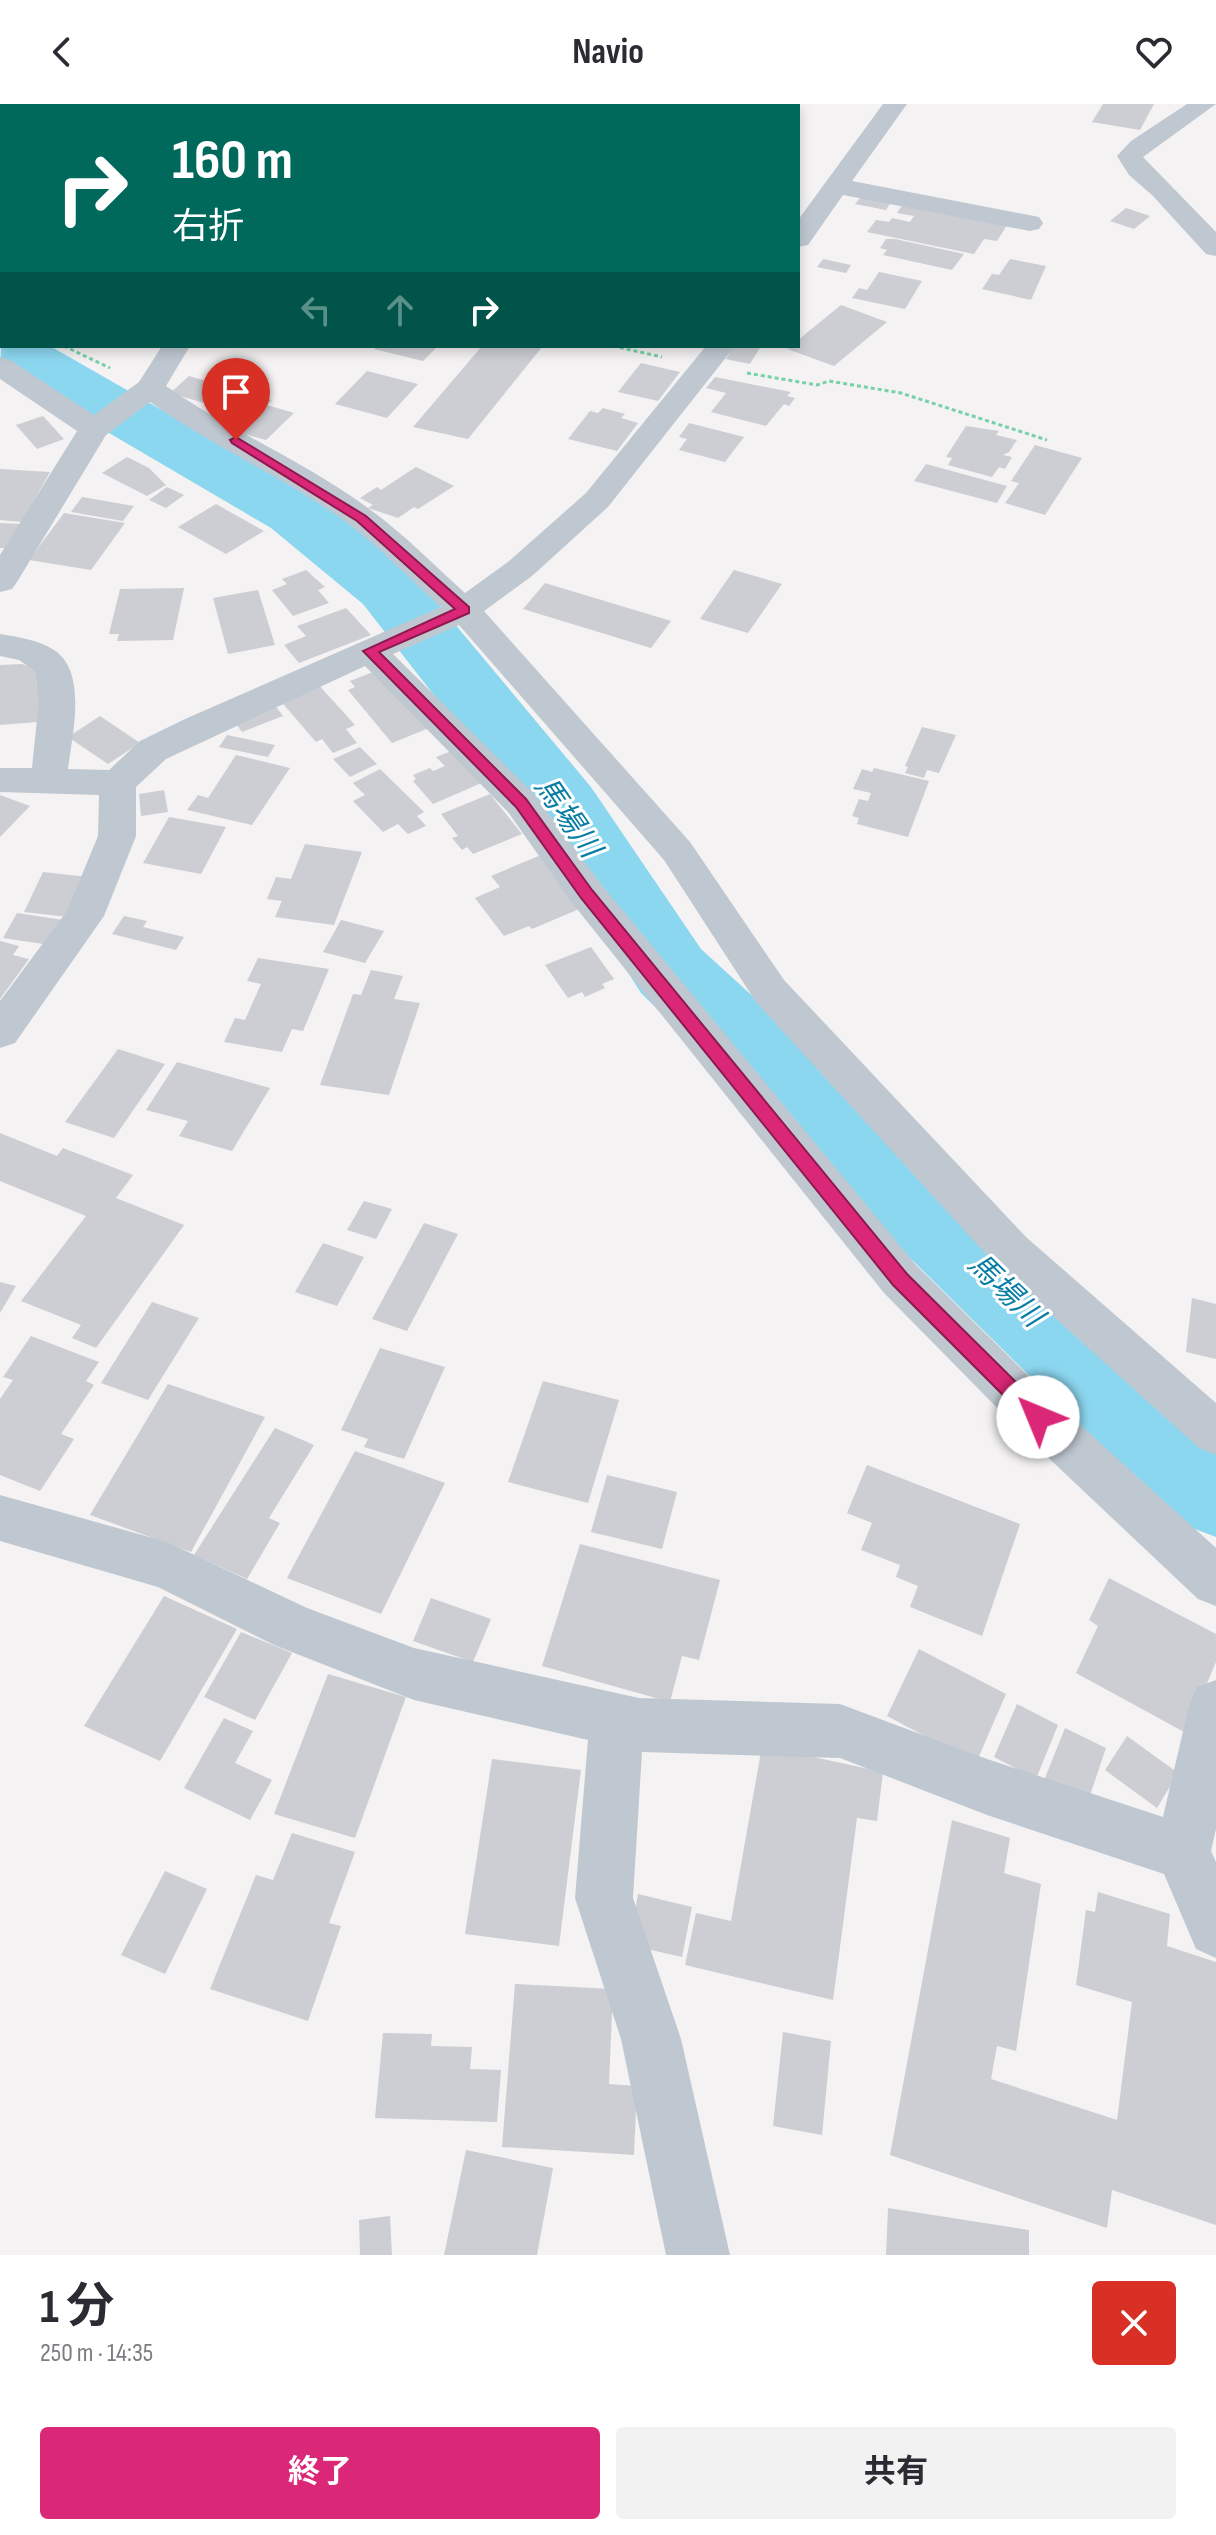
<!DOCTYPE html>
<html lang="ja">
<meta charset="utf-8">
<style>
body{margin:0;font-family:"Sofia Sans Condensed","Noto Sans JP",sans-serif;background:#f2f2f3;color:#2b2b33;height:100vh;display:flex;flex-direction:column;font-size:30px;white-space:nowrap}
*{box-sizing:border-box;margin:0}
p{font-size:26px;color:#7c7c81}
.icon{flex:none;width:44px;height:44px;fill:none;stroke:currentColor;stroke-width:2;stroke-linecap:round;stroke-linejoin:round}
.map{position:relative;height:2151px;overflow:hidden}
.drawer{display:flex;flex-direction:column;background:#fff;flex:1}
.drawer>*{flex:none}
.hud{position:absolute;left:0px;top:0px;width:800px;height:244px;box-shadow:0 4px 12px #0003;background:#00695c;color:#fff;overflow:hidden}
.pin{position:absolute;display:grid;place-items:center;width:68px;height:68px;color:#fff;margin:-82px -34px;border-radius:50% 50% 50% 0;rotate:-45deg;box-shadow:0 0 8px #0007}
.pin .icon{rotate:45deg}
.me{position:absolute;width:88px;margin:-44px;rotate:315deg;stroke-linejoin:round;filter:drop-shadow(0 0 6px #0008)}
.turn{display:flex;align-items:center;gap:28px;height:168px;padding:0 40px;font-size:36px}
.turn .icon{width:104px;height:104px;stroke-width:2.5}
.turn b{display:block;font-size:56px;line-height:68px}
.lanes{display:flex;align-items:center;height:76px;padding:0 40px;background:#0003;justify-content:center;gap:40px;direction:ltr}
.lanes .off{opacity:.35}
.round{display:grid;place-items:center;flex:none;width:84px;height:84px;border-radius:8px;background:#f2f2f3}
.overview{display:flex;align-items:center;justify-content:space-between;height:136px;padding:0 40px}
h1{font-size:48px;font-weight:700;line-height:60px}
.action{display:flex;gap:16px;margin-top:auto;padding:16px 40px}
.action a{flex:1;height:92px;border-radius:8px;background:#db2777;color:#fff;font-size:32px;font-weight:700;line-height:92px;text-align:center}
.action a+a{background:#f2f2f3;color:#2b2b33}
header{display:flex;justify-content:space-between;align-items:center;height:104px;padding:0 40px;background:#fff;font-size:36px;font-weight:700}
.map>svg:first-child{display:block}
</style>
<header><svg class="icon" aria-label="back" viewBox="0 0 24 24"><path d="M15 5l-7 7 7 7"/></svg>Navio<svg class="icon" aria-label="heart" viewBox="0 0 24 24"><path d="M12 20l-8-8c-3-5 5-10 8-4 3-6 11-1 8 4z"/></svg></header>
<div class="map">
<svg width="1216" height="2151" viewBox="0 0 1216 2151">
<rect width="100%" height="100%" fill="#f4f2f2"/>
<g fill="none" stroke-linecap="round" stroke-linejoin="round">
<polygon fill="#8cd7f0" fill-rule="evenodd" points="2,224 2,242 50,242 319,396 413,470 591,683 701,845 1216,1316 1216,1433 1179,1419 641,889 535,721 363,500 271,424 0,265"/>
</g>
<g fill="#ccced4">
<polygon points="1103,0 1154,0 1140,26 1092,18"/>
<polygon points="861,93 891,98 886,106 855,100"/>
<polygon points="903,100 1007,121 997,137 984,135 974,150 867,128 876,116 889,118 892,114 910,118 914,112 897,109"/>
<polygon points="1126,104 1150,112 1134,125 1110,117"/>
<polygon points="886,135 895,135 964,150 952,166 883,151 887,146 880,144"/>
<polygon points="823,155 851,161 846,169 817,163"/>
<polygon points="1010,155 1046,162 1031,196 982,185 992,170 999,171"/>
<polygon points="879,168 922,177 905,205 852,194 859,184 867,186"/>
<polygon points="841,201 887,218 834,262 787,245 798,242 798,236"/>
<polygon points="377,242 438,242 423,257 374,245"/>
<polygon points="482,242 542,243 468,335 413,323"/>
<polygon points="734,242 761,242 750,260 726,255"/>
<polygon points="641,259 680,268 658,297 618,288"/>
<polygon points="367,267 418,280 387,314 335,300"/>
<polygon points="189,272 272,296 267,301 294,309 266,336 219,323 235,308 170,289"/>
<polygon points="715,273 791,288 787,292 795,294 789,302 784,300 766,322 711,308 726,289 706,284"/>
<polygon points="603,304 625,310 621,314 638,319 617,347 568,335 590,307 598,309"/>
<polygon points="43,312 64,335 37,345 16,321"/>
<polygon points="689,319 744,333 725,358 679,346 687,335 679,333"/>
<polygon points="966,322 999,327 996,331 1017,336 1009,348 1003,351 1012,353 1005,365 999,363 992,373 948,361 952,354 946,353"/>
<polygon points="1035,341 1082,354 1045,411 1005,399 1019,379 1011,377"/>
<polygon points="127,353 149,364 166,381 147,392 102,369"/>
<polygon points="926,360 1007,382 997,399 914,377"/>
<polygon points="416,363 454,382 418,405 414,403 398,414 368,404 373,401 360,394 377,383 381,386"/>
<polygon points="0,365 50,368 22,418 0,416"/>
<polygon points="167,383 184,391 166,404 149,396"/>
<polygon points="82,393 134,402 123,417 71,408"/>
<polygon points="216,400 264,427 226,450 178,423"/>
<polygon points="64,409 125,419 91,466 29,456"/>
<polygon points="0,419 21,420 9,444 0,444"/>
<polygon points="306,466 325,483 318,486 329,499 293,512 272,486 287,480 282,475"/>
<polygon points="734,466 782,480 748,529 700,515"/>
<polygon points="545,479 671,517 651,544 523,505"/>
<polygon points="184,484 173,536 117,537 119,530 109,530 120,485"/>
<polygon points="258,486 275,541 228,550 213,494"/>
<polygon points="346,504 371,531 299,559 284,541 306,532 297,522"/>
<polygon points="22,560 38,565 36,578 42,577 38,618 0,621 0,561"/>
<polygon points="378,566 429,624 392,639 348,586 355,583 350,577"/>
<polygon points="316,578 355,621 346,625 357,639 333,649 322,635 316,638 278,594"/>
<polygon points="271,596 283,612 242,628 230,612"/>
<polygon points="100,612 140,639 108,660 68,633"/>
<polygon points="922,623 956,631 939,669 927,666 924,674 905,669 908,663 905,662"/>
<polygon points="227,631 275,641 268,653 219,643"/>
<polygon points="360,643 377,660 350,673 333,655"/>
<polygon points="454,646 484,678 433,700 413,677 416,675 413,671 430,664 433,667 445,662 436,653"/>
<polygon points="236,651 290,664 252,721 187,706 198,691 208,694"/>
<polygon points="874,664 929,677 908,733 857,720 859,714 852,712 859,695 868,697 871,689 853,685 862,665 872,668"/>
<polygon points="380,665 424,708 417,712 426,722 408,730 398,720 383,728 353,697 365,691 353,679"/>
<polygon points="164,686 168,708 141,712 139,690"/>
<polygon points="490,690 522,730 473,750 467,743 462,746 452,734 458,732 441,710"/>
<polygon points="0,691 30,702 0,733"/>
<polygon points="169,713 226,723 201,770 143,759"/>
<polygon points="305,740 362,748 334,821 275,813 282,797 267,795 276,773 291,775"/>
<polygon points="541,751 584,803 532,825 529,822 504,832 475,794 500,783 491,772"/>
<polygon points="43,768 88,773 69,813 24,808"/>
<polygon points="17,809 63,816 50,841 3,834"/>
<polygon points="124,812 147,817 143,823 184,833 176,846 112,830"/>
<polygon points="341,816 384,827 365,859 323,848"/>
<polygon points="0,837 19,842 13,851 29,855 0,895"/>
<polygon points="591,843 614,875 602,880 605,884 585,893 582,888 568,894 545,861"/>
<polygon points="258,854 329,865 303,927 292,925 282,948 224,938 235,914 245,916 261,880 247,877"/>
<polygon points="371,866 403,872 394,895 420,899 389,991 320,981 353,890 361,891"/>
<polygon points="118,945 165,960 114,1034 65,1018"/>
<polygon points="177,958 270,984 232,1047 179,1032 188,1017 146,1006"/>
<polygon points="0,1029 57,1052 63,1044 133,1071 116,1094 184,1121 96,1244 72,1234 81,1221 21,1197 86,1112 0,1077"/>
<polygon points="364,1097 392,1105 376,1135 347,1126"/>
<polygon points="424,1119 458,1130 407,1227 372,1215"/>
<polygon points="323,1139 364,1153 337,1202 295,1188"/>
<polygon points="0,1178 16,1182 0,1209"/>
<polygon points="1192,1194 1216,1200 1216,1255 1186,1248"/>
<polygon points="152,1198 199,1214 148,1296 101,1279"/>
<polygon points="31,1232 99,1258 86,1277 94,1281 61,1330 74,1335 40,1387 0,1371 0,1295 13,1276 3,1273"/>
<polygon points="380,1244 445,1263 404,1355 364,1343 368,1335 341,1326"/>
<polygon points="543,1277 619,1296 588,1399 508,1378"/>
<polygon points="168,1280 265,1313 191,1448 90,1411"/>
<polygon points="275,1324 314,1341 269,1414 280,1419 247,1475 194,1451"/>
<polygon points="355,1347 445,1379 381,1510 287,1474"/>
<polygon points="867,1361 1020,1420 982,1532 910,1503 918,1482 896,1473 900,1461 861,1446 872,1419 847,1409"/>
<polygon points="607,1371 677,1388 662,1445 591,1428"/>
<polygon points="580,1440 720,1476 699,1556 682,1552 670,1598 542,1562"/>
<polygon points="1109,1474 1216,1530 1216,1558 1186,1629 1076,1569 1098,1522 1089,1516"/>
<polygon points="164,1492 237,1525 160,1657 84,1622"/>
<polygon points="431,1494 491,1515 473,1558 413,1537"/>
<polygon points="241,1528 292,1549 255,1616 204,1593"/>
<polygon points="919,1545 1006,1590 976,1659 887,1612"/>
<polygon points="328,1570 406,1593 355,1734 274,1710"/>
<polygon points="1017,1600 1058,1621 1036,1675 994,1653"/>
<polygon points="224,1614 253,1627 235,1659 272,1676 250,1716 184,1684"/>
<polygon points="1065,1624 1106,1644 1087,1700 1043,1679"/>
<polygon points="1127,1632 1178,1669 1157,1704 1105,1666"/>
<polygon points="762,1642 883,1668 877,1717 857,1714 833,1896 685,1861 696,1809 731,1817"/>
<polygon points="492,1655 581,1666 559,1842 465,1830"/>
<polygon points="952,1716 1010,1734 1004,1769 1041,1780 1016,1947 997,1942 991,1975 1117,2016 1132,1898 1076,1881 1086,1806 1095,1808 1098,1788 1170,1810 1167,1842 1216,1858 1216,2121 1112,2086 1107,2124 890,2051"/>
<polygon points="292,1729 355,1748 329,1819 341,1822 308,1917 210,1885 256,1771 273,1776"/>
<polygon points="165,1767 207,1785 165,1870 121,1851"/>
<polygon points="638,1790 692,1803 682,1853 629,1841"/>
<polygon points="515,1880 613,1885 609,1980 637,1982 634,2051 502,2043"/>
<polygon points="783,1928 831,1937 822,2031 773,2022"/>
<polygon points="383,1929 432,1930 431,1942 472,1943 470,1965 501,1966 497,2018 375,2014"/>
<polygon points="466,2046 553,2064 537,2151 444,2151"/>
<polygon points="888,2104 1029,2126 1029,2151 886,2151"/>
<polygon points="390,2112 392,2151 360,2151 359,2116"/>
</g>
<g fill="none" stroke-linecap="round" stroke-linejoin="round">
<g stroke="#77d1a8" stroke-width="3" stroke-dasharray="4 3" stroke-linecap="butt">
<polyline points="397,0 409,2"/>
<polyline points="64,242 110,264"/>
<polyline points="613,242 662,253"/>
<polyline points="747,269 817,281 829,277 901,289 1047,336"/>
</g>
<g fill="#bfc8d1" fill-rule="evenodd">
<polygon points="883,0 907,0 852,77 1039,113 1043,119 1039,125 1030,127 843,91 808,141 798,143 798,116"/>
<polygon points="1187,0 1216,0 1143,53 1216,128 1216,152 1206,150 1152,91 1129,71 1117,52 1131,37"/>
<path d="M162,242H190L166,282C232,328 308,359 372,407C405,431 435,462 465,489L508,458L586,389L706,242H735L608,403L532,472L484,507L690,738L784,876L1026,1133L1216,1299V1351L1199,1344L994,1159L756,898L664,756L459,521L393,550L534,690L601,780L916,1161L1055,1298L1216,1444V1502L1198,1495L1021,1328L884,1189L573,800L508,708L365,562L166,655L136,683V732L104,812L15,939L0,944V897L67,807L98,732L99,691L0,688V664H32L39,596L35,567L19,556L0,552V530C18,533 39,536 54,546C88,568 72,632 68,665L109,666L140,637L185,615L441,503C411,476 382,445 350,421C287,374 213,343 150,298L106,331L17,478L12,485L0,488V451L77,327L0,275V253L10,256L94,311L139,278Z"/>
<polygon points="0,1391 167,1438 307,1504 414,1544 639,1594 840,1600 987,1655 1163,1713 1189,1602 1197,1583 1216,1576 1216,1725 1211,1747 1216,1758 1216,1854 1196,1845 1164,1770 987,1711 840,1654 642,1648 633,1794 681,1935 730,2151 666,2151 621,1935 575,1794 588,1636 414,1596 274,1541 158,1483 0,1437"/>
</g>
</g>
<polygon fill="#db2777" stroke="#8e194d" stroke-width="2" points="236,333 366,412 469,503 469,509 379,548 526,695 592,786 907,1170 1045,1307 1048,1313 1045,1319 1038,1322 1031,1319 893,1181 581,794 516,703 363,547 455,505 357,417 232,339 230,336"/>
<g text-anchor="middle" stroke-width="6" stroke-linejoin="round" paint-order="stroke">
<g font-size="30" font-style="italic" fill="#097ea4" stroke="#fff">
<text transform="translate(568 713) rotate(55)" y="10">馬場川</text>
<text transform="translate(1006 1186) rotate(44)" y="10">馬場川</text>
</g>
</g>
</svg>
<div class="pin" style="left:236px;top:336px;background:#d93025"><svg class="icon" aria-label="arrive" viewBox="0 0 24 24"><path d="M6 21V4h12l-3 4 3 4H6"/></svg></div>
<svg class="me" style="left:1038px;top:1313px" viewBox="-20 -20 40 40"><circle r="19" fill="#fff"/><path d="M0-13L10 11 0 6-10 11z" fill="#db2777"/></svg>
<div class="hud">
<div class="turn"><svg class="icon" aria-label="right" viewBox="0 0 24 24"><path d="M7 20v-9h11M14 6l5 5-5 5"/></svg><div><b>160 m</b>右折</div></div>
<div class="lanes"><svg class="icon off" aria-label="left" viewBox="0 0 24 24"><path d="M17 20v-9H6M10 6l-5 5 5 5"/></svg><svg class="icon off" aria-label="ahead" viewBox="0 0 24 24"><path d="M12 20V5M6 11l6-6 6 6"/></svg><svg class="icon" aria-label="right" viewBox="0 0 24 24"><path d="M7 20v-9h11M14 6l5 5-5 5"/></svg></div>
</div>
</div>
<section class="drawer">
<div class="overview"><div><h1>1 分</h1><p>250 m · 14:35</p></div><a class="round" style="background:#d93025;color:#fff"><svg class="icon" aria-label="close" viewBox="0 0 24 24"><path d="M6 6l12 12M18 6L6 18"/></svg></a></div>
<div class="action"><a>終了</a><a>共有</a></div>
</section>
